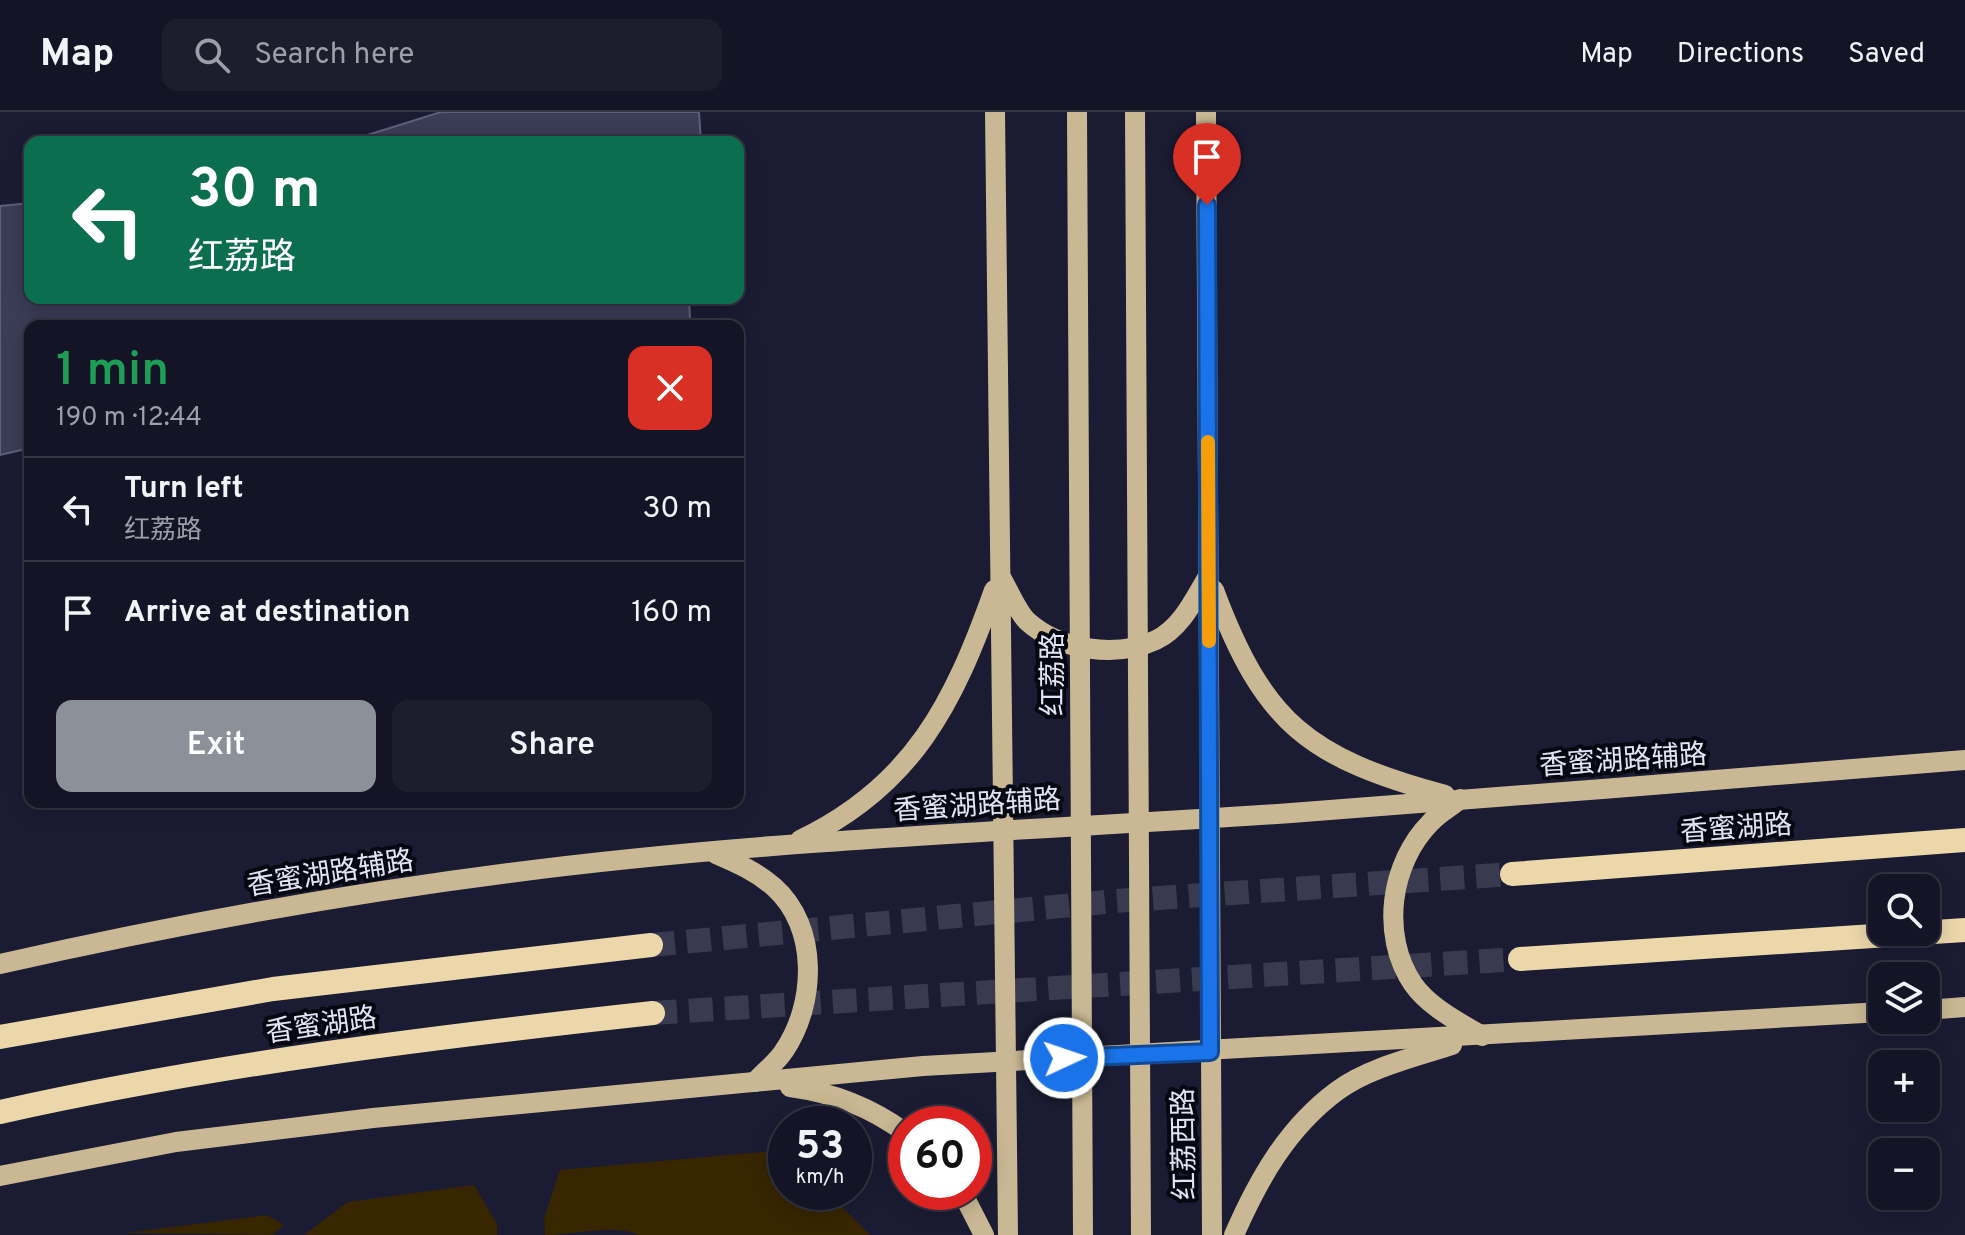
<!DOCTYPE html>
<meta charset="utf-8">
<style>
body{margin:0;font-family:Overpass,"Noto Sans SC",sans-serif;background:#1d1d2e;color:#f1f3f6;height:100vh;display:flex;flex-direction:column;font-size:30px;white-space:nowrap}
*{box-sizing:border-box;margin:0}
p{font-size:26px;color:#9d9ea7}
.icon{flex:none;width:44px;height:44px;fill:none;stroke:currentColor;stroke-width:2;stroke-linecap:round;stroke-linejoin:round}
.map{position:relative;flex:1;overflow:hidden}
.panel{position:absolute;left:24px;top:208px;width:720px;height:488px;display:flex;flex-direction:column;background:#141426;border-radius:16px;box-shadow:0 4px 20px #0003,0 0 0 2px #333343}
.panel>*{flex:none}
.top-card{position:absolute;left:24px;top:24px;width:720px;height:168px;border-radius:16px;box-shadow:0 4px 20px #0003,0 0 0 2px #333343;background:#0b6e4f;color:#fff;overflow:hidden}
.buttons{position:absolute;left:1868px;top:762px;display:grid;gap:16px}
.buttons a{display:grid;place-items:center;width:72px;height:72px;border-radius:16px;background:#141426;box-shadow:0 4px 20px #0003,0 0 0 2px #333343;font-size:40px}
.speed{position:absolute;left:768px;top:994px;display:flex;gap:16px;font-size:40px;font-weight:700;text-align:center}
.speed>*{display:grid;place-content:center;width:104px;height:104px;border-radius:50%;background:#141426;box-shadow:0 4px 20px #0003,0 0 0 2px #333343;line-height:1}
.speed small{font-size:20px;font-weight:400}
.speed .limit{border:12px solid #d22;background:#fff;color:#111}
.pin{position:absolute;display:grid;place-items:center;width:68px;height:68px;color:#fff;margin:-82px -34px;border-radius:50% 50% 50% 0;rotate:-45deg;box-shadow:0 0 8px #0007}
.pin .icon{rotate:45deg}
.me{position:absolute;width:88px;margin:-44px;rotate:87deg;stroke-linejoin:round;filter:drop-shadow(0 0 6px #0008)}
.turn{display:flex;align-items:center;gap:28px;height:168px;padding:0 32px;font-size:36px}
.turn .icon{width:104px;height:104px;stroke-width:2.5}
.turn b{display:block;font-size:56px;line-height:68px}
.round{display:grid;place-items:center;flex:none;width:84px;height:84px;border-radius:16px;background:#1d1d2e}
.summary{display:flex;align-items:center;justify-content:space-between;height:136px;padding:0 32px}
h1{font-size:48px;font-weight:600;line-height:60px;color:#1e9e55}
.button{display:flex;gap:16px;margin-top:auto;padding:16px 32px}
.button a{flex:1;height:92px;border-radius:16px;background:#8c9099;color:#fff;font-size:32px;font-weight:600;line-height:92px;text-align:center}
.button a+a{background:#1d1d2e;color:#f1f3f6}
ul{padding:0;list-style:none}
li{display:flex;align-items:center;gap:24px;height:104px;padding:0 32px;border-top:2px solid #333343}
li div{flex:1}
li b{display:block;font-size:30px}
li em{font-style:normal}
header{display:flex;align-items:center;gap:48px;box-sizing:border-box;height:112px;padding:0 40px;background:#141426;border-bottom:2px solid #333343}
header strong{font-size:38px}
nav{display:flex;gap:44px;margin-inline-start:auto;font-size:28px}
.search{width:560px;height:72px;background:#1d1d2e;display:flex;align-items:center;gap:20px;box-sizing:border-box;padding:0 28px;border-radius:16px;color:#9d9ea7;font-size:30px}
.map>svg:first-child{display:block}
</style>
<header>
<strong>Map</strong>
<div class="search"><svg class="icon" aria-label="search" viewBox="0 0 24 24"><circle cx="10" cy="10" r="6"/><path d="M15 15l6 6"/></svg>Search here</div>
<nav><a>Map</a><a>Directions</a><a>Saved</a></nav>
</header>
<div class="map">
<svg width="1965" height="1123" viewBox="0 0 1965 1123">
<rect width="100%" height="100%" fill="#1b1b33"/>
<g fill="#372600">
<path d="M785,1038L786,1080H827L870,1123H639C613,1112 574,1123 545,1123L544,1107L560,1058Z"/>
<polygon points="474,1073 497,1112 497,1123 304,1123 348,1090"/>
<polygon points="267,1103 284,1113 272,1123 124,1121"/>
</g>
<g fill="#3b3c56" stroke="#5e5f7c" stroke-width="2">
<polygon points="441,0 699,0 701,30 345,30"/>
<polygon points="30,91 30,186 689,186 690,207 668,208 669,214 30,214 30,336 0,343 0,94"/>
</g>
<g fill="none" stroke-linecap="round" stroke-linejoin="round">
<g stroke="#393950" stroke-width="24" stroke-dasharray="24 12" stroke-linecap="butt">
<polyline points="651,833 1115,789 1512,762"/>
<polyline points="653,901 1520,847"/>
</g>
<g stroke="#cab894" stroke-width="20">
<polyline points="995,0 1008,1123"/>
<polyline points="1206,0 1212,1123"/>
<path d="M1002,467C1009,479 1017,499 1027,509C1060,539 1117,546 1156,528C1181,516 1194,488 1207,466"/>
<path d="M1214,478C1264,612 1309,646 1445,683"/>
<path d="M1460,687C1451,695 1439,701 1431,710C1390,751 1380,823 1413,872C1429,895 1459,910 1482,924"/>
<path d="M800,728C913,674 954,591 994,478"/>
<path d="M716,742C737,751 757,760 774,775C819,815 816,892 784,939C777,950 764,960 755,970"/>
<path d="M0,852C168,814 338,783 509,761C768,727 1030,719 1291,701C1516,685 1740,665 1965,648"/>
<polyline points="1926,898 1965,895"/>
<path d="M790,975C834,981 870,995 906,1021"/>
<polyline points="0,1064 176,1030 373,1006 923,954 1882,900"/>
<polyline points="962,1080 984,1123"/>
<path d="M1234,1123C1258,1068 1287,1016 1337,979C1368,956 1415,945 1452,933"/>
</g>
<g stroke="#ecd7ab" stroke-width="24">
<polyline points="1512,762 1965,728"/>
<polyline points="1520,847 1965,818"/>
<polyline points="0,925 273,877 651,833"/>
<path d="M0,1000C215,952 434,925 653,901"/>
</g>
<g stroke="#cab894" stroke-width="20">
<polyline points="1077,0 1083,1123"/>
<polyline points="1135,0 1141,1123"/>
</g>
</g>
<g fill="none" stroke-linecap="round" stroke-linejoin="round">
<g stroke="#114b97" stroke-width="20">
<polyline id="route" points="1064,946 1210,940 1207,93"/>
</g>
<use href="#route" stroke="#1a73e8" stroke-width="14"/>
<polyline stroke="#f59e0b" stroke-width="14" points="1208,330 1209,529"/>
</g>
<g text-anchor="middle" stroke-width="8" stroke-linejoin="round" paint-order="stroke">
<g font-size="28" fill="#e2e3f4" stroke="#070711">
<text transform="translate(1052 562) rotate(-90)" y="10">红荔路</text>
<text transform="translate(1623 647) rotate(-4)" y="10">香蜜湖路辅路</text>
<text transform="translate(977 692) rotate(-4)" y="10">香蜜湖路辅路</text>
<text transform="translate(1736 715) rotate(-4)" y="10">香蜜湖路</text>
<text transform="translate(330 760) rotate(-9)" y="10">香蜜湖路辅路</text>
<text transform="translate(321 912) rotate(-8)" y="10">香蜜湖路</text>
<text transform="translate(1183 1032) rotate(-91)" y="10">红荔西路</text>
</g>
</g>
</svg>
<div class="buttons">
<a><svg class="icon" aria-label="search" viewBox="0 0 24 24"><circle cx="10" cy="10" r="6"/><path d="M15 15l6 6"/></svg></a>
<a><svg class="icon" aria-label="layers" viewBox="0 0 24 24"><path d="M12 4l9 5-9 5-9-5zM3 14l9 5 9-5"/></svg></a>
<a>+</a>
<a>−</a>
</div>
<div class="speed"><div>53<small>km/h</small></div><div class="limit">60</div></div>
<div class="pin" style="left:1207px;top:93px;background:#d93025"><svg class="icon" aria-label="arrive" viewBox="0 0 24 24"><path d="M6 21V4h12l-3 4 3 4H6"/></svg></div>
<svg class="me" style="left:1064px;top:946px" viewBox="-20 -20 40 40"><circle r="17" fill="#1a73e8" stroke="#fff" stroke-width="3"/><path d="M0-11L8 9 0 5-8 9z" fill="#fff"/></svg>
<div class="top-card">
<div class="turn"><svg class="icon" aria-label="left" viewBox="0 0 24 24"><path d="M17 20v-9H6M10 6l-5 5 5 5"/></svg><div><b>30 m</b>红荔路</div></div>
</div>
<section class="panel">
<div class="summary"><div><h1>1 min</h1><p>190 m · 12:44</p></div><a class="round" style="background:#d93025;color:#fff"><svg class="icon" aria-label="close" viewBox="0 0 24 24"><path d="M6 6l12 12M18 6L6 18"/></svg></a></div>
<ul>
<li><svg class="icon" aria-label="left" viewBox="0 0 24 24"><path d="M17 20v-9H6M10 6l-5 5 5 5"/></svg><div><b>Turn left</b><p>红荔路</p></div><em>30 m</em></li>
<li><svg class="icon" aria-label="arrive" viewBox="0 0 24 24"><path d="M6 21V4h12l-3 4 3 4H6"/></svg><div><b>Arrive at destination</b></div><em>160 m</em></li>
</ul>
<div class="button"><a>Exit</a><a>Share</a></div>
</section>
</div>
